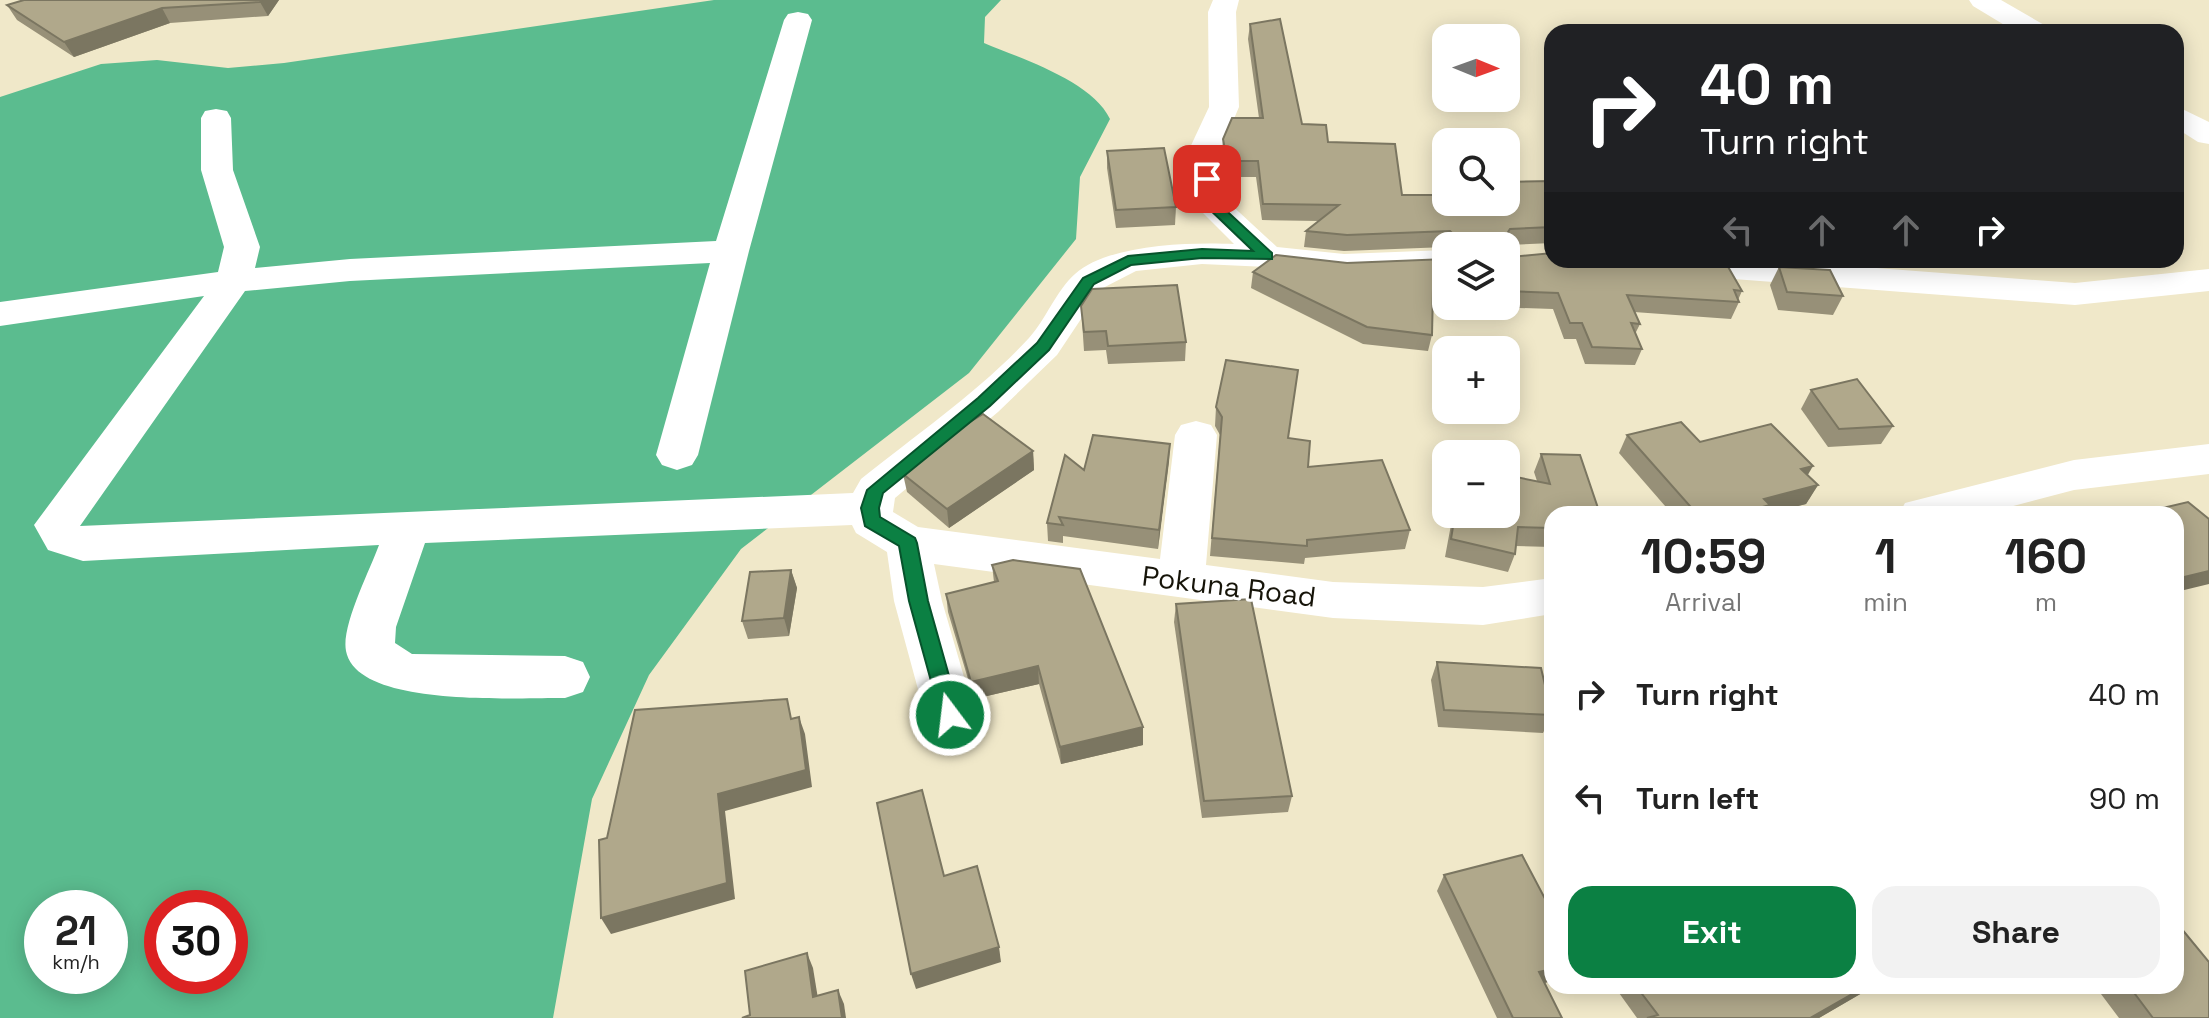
<!DOCTYPE html>
<meta charset="utf-8">
<style>
body{margin:0;font-family:"Space Grotesk",sans-serif;background:#f2f2f2;color:#222;height:100vh;display:flex;flex-direction:column;font-size:30px;white-space:nowrap}
*{box-sizing:border-box;margin:0}
p{font-size:26px;color:#767676}
.icon{flex:none;width:44px;height:44px;fill:none;stroke:currentColor;stroke-width:2;stroke-linecap:round;stroke-linejoin:round}
.map{position:relative;flex:1;overflow:hidden}
.side{position:absolute;left:1544px;top:506px;width:640px;height:488px;display:flex;flex-direction:column;background:#fff;border-radius:24px;box-shadow:0 4px 20px #0003}
.side>*{flex:none}
.banner{position:absolute;left:1544px;top:24px;width:640px;height:244px;border-radius:24px;box-shadow:0 4px 20px #0003;background:#202124;color:#fff;overflow:hidden}
.needle{width:52px;rotate:91deg}
.controls{position:absolute;left:1432px;top:24px;display:grid;gap:16px}
.controls a{display:grid;place-items:center;width:88px;height:88px;border-radius:16px;background:#fff;box-shadow:0 4px 20px #0003;font-size:40px}
.speed{position:absolute;left:24px;top:890px;display:flex;gap:16px;font-size:40px;font-weight:700;text-align:center}
.speed>*{display:grid;place-content:center;width:104px;height:104px;border-radius:50%;background:#fff;box-shadow:0 4px 20px #0003;line-height:1}
.speed small{font-size:20px;font-weight:400}
.speed .limit{border:12px solid #d22;background:#fff;color:#111}
.pin{position:absolute;display:grid;place-items:center;width:68px;height:68px;color:#fff;margin:-34px;border-radius:16px;box-shadow:0 4px 12px #0006}
.me{position:absolute;width:88px;margin:-44px;rotate:345deg;stroke-linejoin:round;filter:drop-shadow(0 0 6px #0008)}
.turn{display:flex;align-items:center;gap:28px;height:168px;padding:0 24px;font-size:36px}
.turn .icon{width:104px;height:104px;stroke-width:2.5}
.turn b{display:block;font-size:56px;line-height:68px}
.lanes{display:flex;align-items:center;height:76px;padding:0 24px;background:#0003;justify-content:center;gap:40px;direction:ltr}
.lanes .off{opacity:.35}
.eta{display:flex;justify-content:space-evenly;align-items:center;height:136px;text-align:center}
.eta b{font-size:48px;font-weight:700;line-height:56px}
.button{display:flex;gap:16px;margin-top:auto;padding:16px 24px}
.button a{flex:1;height:92px;border-radius:24px;background:#0b8043;color:#fff;font-size:32px;font-weight:700;line-height:92px;text-align:center}
.button a+a{background:#f2f2f2;color:#222}
ul{padding:0;list-style:none}
li{display:flex;align-items:center;gap:24px;height:104px;padding:0 24px}
li div{flex:1}
li b{display:block;font-size:30px}
li em{font-style:normal}
.map>svg:first-child{display:block}
</style>
<div class="map">
<svg width="2209" height="1018" viewBox="0 0 2209 1018">
<rect width="100%" height="100%" fill="#f0e8c9"/>
<path fill="#5bbc8f" fill-rule="evenodd" d="M714,0H1001L985,17L984,43C1022,59 1092,81 1110,119L1080,177L1076,239L969,373L741,549L649,675L592,799L553,1018H0V97L101,64L157,60L228,68L284,63ZM42,908H110V976H42ZM162,908H230V976H162Z"/>
<g fill="none" stroke-linecap="round" stroke-linejoin="round">
<g fill="#fff" fill-rule="evenodd">
<path d="M1213,0H1239L1236,12L1239,107L1219,154L1226,200L1277,247L1344,254L1446,250V272L1344,276L1267,267L1202,264L1136,271L1101,289L1057,355L998,412L895,498L893,512L918,527L1160,559L1175,435L1181,425L1196,421L1211,425L1217,435L1206,565L1333,582L1483,587L1552,578V614L1483,625L1333,618L934,564L942,601L975,715L968,730L950,737L932,730L925,715L894,601L887,552L856,533L852,525L425,543L396,627L395,643L412,654L565,656L583,662L590,677L583,692L565,698C519,697 357,709 346,651C341,626 370,570 379,545L83,561L48,550L34,525L204,296L0,326V302L218,272L224,247L201,170V118L205,111L216,109L227,111L231,118L233,170L260,247L255,268L350,259L716,241L784,20L788,14L798,12L808,14L812,20L749,251L698,455L692,465L677,470L662,465L656,455L710,263L350,281L245,291L80,526L853,493L861,479C917,434 980,391 1029,338C1046,319 1056,291 1075,274C1108,244 1191,242 1234,244L1193,203L1187,154L1209,107L1208,12Z"/>
<polygon points="1609,260 1770,260 2075,283 2209,269 2209,291 2075,305 1627,271 1614,268"/>
<polygon points="2209,444 2209,474 2074,490 1983,514 1899,514 1905,503 2074,460"/>
</g>
<g fill="#fff" fill-rule="evenodd">
<polygon points="1969,0 2001,0 2046,26 2050,32 2016,32 1973,6"/>
<polygon points="2176,106 2209,122 2209,144 2198,142 2176,128"/>
</g>
</g>
<g fill="#979078">
<polygon points="279,0 268,16 170,23 74,57 17,20 7,5"/>
<polygon points="1250,24 1302,124 1328,142 1402,195 1506,202 1552,181 1552,243 1508,245 1508,254 1511,257 1742,291 1738,300 1739,302 1731,319 1634,312 1640,324 1635,334 1642,349 1635,365 1585,364 1576,339 1564,339 1553,309 1460,306 1506,306 1506,246 1446,246 1446,247 1344,251 1304,247 1306,231 1319,221 1262,220 1256,177 1226,177 1222,154 1223,139 1259,118 1248,39"/>
<polygon points="1107,151 1176,207 1175,225 1116,228 1107,168"/>
<polygon points="1446,259 1446,306 1433,305 1432,335 1428,351 1363,344 1251,288 1253,272 1347,263"/>
<polygon points="1779,267 1843,296 1833,315 1778,310 1770,285"/>
<polygon points="1081,306 1186,342 1185,361 1108,364 1106,350 1084,351"/>
<polygon points="1811,390 1893,426 1881,444 1828,447 1801,409"/>
<polygon points="1216,407 1288,438 1308,467 1410,530 1405,549 1305,558 1304,564 1210,556 1220,435 1215,426"/>
<polygon points="1627,435 1700,442 1808,475 1818,485 1806,504 1766,514 1672,514 1619,453"/>
<polygon points="1170,444 1158,549 1063,536 1063,543 1048,541 1047,523 1084,470"/>
<polygon points="1033,451 1034,470 949,528 907,492 903,474"/>
<polygon points="1541,454 1580,455 1552,514 1552,547 1516,546 1515,554 1508,572 1445,557 1453,514 1506,514 1537,481 1534,472"/>
<polygon points="992,565 1143,745 1061,764 1039,684 974,699 948,612 946,594 994,582"/>
<polygon points="791,570 797,588 789,636 748,639 742,621"/>
<polygon points="1176,604 1292,796 1288,812 1202,818 1174,622"/>
<polygon points="1437,662 1552,715 1543,733 1438,727 1431,680"/>
<polygon points="1444,875 1552,912 1552,981 1544,983 1562,1018 1497,1018 1437,891"/>
<polygon points="1614,986 1874,986 1819,1018 1637,1018"/>
<polygon points="2095,986 2176,986 2209,1018 2119,1018"/>
</g>
<g fill="#7b7661">
<polygon points="262,0 279,0 268,16 260,2"/>
<polygon points="162,8 170,23 74,57 64,42"/>
<polygon points="1170,444 1169,462 1158,549 1159,530"/>
<polygon points="1033,451 1034,470 949,528 947,509"/>
<polygon points="1813,466 1802,485 1801,469"/>
<polygon points="1818,485 1806,504 1766,514 1736,514 1764,499"/>
<polygon points="1721,508 1718,514 1700,514"/>
<polygon points="791,570 797,588 789,636 784,618"/>
<polygon points="2209,571 2209,584 2176,592 2176,579"/>
<polygon points="1038,666 1039,684 974,699 971,682"/>
<polygon points="799,717 805,734 812,787 725,811 735,899 611,934 601,918 718,794"/>
<polygon points="1143,727 1143,745 1061,764 1060,747"/>
<polygon points="999,947 1001,962 916,989 911,974"/>
<polygon points="807,953 813,968 820,1011 813,997"/>
<polygon points="1552,969 1552,981 1529,987 1539,972"/>
<polygon points="1866,986 1874,986 1819,1018 1810,1018"/>
<polygon points="838,990 844,1004 846,1018 842,1018"/>
</g>
<g fill="#b0a88b" stroke="#7b7661" stroke-width="2">
<polygon points="24,0 262,0 260,2 162,8 64,42 7,5"/>
<polygon points="1280,19 1302,124 1326,125 1328,142 1395,144 1402,195 1446,195 1446,202 1506,202 1506,182 1552,181 1552,227 1510,229 1508,232 1508,254 1511,257 1552,253 1552,260 1663,260 1727,265 1742,291 1734,290 1739,302 1627,295 1640,324 1631,323 1642,349 1592,347 1582,323 1570,323 1558,293 1506,291 1506,246 1453,246 1453,234 1450,231 1347,235 1306,231 1339,205 1263,204 1258,161 1227,161 1223,139 1232,118 1263,118 1250,24"/>
<polygon points="1164,148 1176,207 1116,210 1107,151"/>
<polygon points="1276,255 1347,263 1446,259 1446,289 1433,289 1432,335 1367,327 1253,272"/>
<polygon points="1779,267 1830,270 1843,296 1787,292"/>
<polygon points="1177,285 1186,342 1108,346 1106,331 1084,332 1081,306 1092,289"/>
<polygon points="1226,360 1298,370 1288,438 1310,441 1308,467 1382,460 1410,530 1307,540 1307,546 1212,538 1222,417 1216,407"/>
<polygon points="1857,379 1893,426 1839,429 1811,390"/>
<polygon points="983,414 1033,451 947,509 903,474 957,430"/>
<polygon points="1681,422 1700,442 1771,424 1813,466 1801,469 1818,485 1764,499 1770,505 1736,514 1726,514 1721,508 1697,514 1627,435"/>
<polygon points="1093,435 1170,444 1159,530 1059,517 1063,525 1047,523 1065,455 1084,470"/>
<polygon points="1541,454 1580,455 1600,514 1552,514 1552,528 1518,527 1515,554 1451,539 1455,514 1506,514 1506,475 1550,484"/>
<polygon points="2188,502 2209,519 2209,571 2176,579 2176,514 2137,514"/>
<polygon points="1013,560 1080,569 1143,727 1060,747 1038,666 971,682 946,594 998,581 992,565"/>
<polygon points="791,570 784,618 742,621 750,572"/>
<polygon points="1251,599 1292,796 1204,801 1176,604"/>
<polygon points="1437,662 1541,668 1552,715 1444,710"/>
<polygon points="787,699 791,719 799,717 806,770 718,794 727,883 601,918 599,840 607,838 635,710"/>
<polygon points="922,790 944,876 977,866 999,947 911,974 877,803"/>
<polygon points="1522,855 1552,912 1552,969 1539,972 1562,1018 1513,1018 1444,875"/>
<polygon points="2176,922 2209,962 2209,1018 2153,1018 2129,986 2176,986"/>
<polygon points="807,953 813,997 838,990 842,1018 742,1018 750,1015 745,971"/>
<polygon points="1636,986 1866,986 1810,1018 1647,1018 1658,1015"/>
</g>
<polygon fill="#0b8043" stroke="#07532c" stroke-width="2" points="1202,176 1211,176 1217,202 1272,253 1272,259 1202,258 1131,265 1094,284 1049,350 990,406 883,493 879,508 880,517 915,538 917,543 928,601 960,715 957,721 950,724 942,721 909,601 899,546 865,526 861,508 867,490 978,398 1037,343 1083,278 1128,256 1202,249 1253,251 1203,203"/>
<g text-anchor="middle" stroke-width="6" stroke-linejoin="round" paint-order="stroke">
<g font-size="28" fill="#161409" stroke="#fff">
<text transform="translate(1229 586) rotate(7)" y="10">Pokuna Road</text>
</g>
</g>
</svg>
<div class="controls">
<a><svg class="needle" viewBox="-14 -14 28 28"><path d="M0-13l5 13h-10z" fill="#e53935"/><path d="M0 13l5-13h-10z" fill="#767676"/></svg></a>
<a><svg class="icon" aria-label="search" viewBox="0 0 24 24"><circle cx="10" cy="10" r="6"/><path d="M15 15l6 6"/></svg></a>
<a><svg class="icon" aria-label="layers" viewBox="0 0 24 24"><path d="M12 4l9 5-9 5-9-5zM3 14l9 5 9-5"/></svg></a>
<a>+</a>
<a>−</a>
</div>
<div class="speed"><div>21<small>km/h</small></div><div class="limit">30</div></div>
<div class="pin" style="left:1207px;top:179px;background:#d93025"><svg class="icon" aria-label="arrive" viewBox="0 0 24 24"><path d="M6 21V4h12l-3 4 3 4H6"/></svg></div>
<svg class="me" style="left:950px;top:715px" viewBox="-20 -20 40 40"><circle r="17" fill="#0b8043" stroke="#fff" stroke-width="3"/><path d="M0-11L8 9 0 5-8 9z" fill="#fff"/></svg>
<div class="banner">
<div class="turn"><svg class="icon" aria-label="right" viewBox="0 0 24 24"><path d="M7 20v-9h11M14 6l5 5-5 5"/></svg><div><b>40 m</b>Turn right</div></div>
<div class="lanes"><svg class="icon off" aria-label="left" viewBox="0 0 24 24"><path d="M17 20v-9H6M10 6l-5 5 5 5"/></svg><svg class="icon off" aria-label="ahead" viewBox="0 0 24 24"><path d="M12 20V5M6 11l6-6 6 6"/></svg><svg class="icon off" aria-label="ahead" viewBox="0 0 24 24"><path d="M12 20V5M6 11l6-6 6 6"/></svg><svg class="icon" aria-label="right" viewBox="0 0 24 24"><path d="M7 20v-9h11M14 6l5 5-5 5"/></svg></div>
</div>
<section class="side">
<div class="eta">
<div><b>10:59</b><p>Arrival</p></div>
<div><b>1</b><p>min</p></div>
<div><b>160</b><p>m</p></div>
</div>
<ul>
<li><svg class="icon" aria-label="right" viewBox="0 0 24 24"><path d="M7 20v-9h11M14 6l5 5-5 5"/></svg><div><b>Turn right</b></div><em>40 m</em></li>
<li><svg class="icon" aria-label="left" viewBox="0 0 24 24"><path d="M17 20v-9H6M10 6l-5 5 5 5"/></svg><div><b>Turn left</b></div><em>90 m</em></li>
</ul>
<div class="button"><a>Exit</a><a>Share</a></div>
</section>
</div>
